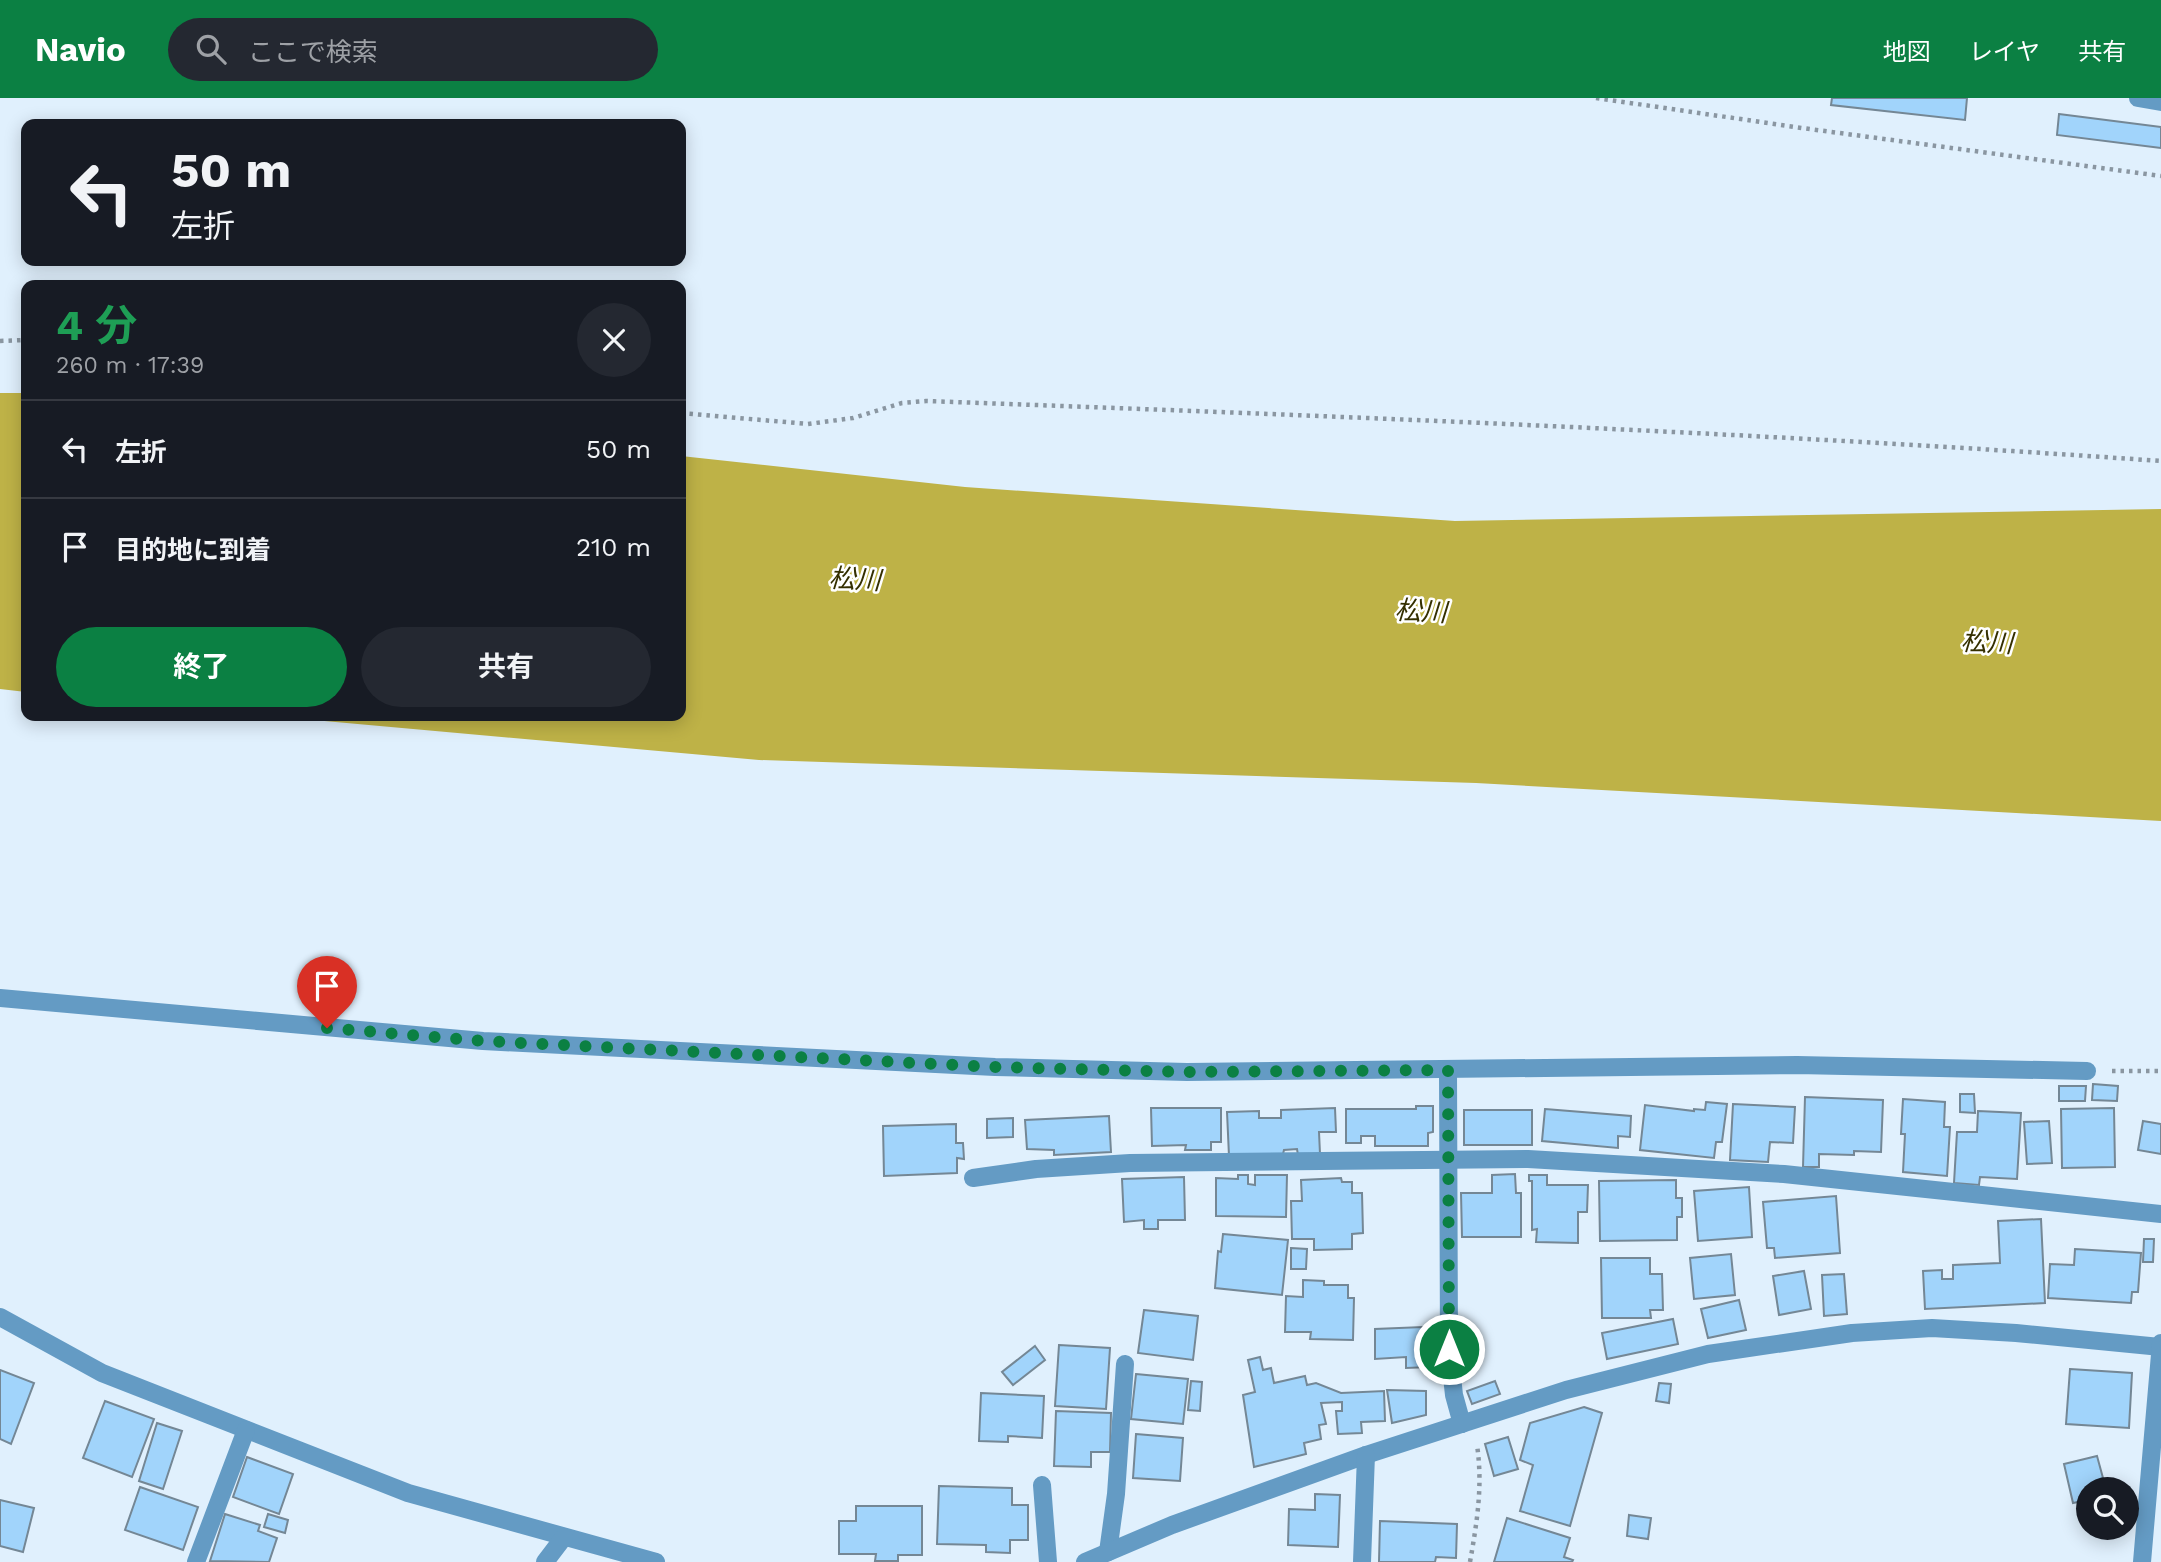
<!DOCTYPE html>
<html lang="ja">
<meta charset="utf-8">
<style>
body{margin:0;font-family:"Work Sans","Noto Sans JP",sans-serif;background:#242831;color:#f1f3f6;height:100vh;display:flex;flex-direction:column;font-size:26px;white-space:nowrap}
*{box-sizing:border-box;margin:0}
p{font-size:23px;color:#9ea1a6}
.icon{flex:none;width:38px;height:38px;fill:none;stroke:currentColor;stroke-width:2;stroke-linecap:round;stroke-linejoin:round}
.map{position:relative;flex:1;overflow:hidden}
.panel{position:absolute;left:21px;top:182px;width:665px;height:441px;display:flex;flex-direction:column;background:#171b24;border-radius:14px;box-shadow:0 4px 18px #0003}
.panel>*{flex:none}
.top-card{position:absolute;left:21px;top:21px;width:665px;height:147px;border-radius:14px;box-shadow:0 4px 18px #0003;background:#171b24;color:#f1f3f6;overflow:hidden}
.fabs{position:absolute;left:2076px;top:1379px;display:grid;gap:14px}
.fabs a{display:grid;place-items:center;width:63px;height:63px;border-radius:50%;background:#171b24;box-shadow:0 4px 18px #0003;font-size:35px}
.pin{position:absolute;display:grid;place-items:center;width:60px;height:60px;color:#fff;margin:-72px -30px;border-radius:50% 50% 50% 0;rotate:-45deg;box-shadow:0 0 7px #0007}
.pin .icon{rotate:45deg}
.me{position:absolute;width:77px;margin:-38px;rotate:0deg;stroke-linejoin:round;filter:drop-shadow(0 0 5px #0008)}
.turn{display:flex;align-items:center;gap:24px;height:147px;padding:0 35px;font-size:32px}
.turn .icon{width:91px;height:91px;stroke-width:2.5}
.turn b{display:block;font-size:49px;line-height:60px}
.round{display:grid;place-items:center;flex:none;width:74px;height:74px;border-radius:37px;background:#242831}
.overview{display:flex;align-items:center;justify-content:space-between;height:119px;padding:0 35px}
h1{font-size:42px;font-weight:700;line-height:52px;color:#1e9e55}
.action{display:flex;gap:14px;margin-top:auto;padding:14px 35px}
.action a{flex:1;height:80px;border-radius:42px;background:#0b8043;color:#fff;font-size:28px;font-weight:700;line-height:80px;text-align:center}
.action a+a{background:#242831;color:#f1f3f6}
ul{padding:0;list-style:none}
li{display:flex;align-items:center;gap:21px;height:98px;padding:0 35px;border-top:2px solid #363941}
li div{flex:1}
li b{display:block;font-size:26px}
li em{font-style:normal}
header{display:flex;align-items:center;gap:42px;box-sizing:border-box;height:98px;padding:0 35px;background:#0b8043;color:#fff}
header strong{font-size:33px}
nav{display:flex;gap:38px;margin-inline-start:auto;font-size:24px}
.search{width:490px;height:63px;background:#242831;display:flex;align-items:center;gap:18px;box-sizing:border-box;padding:0 24px;border-radius:38px;color:#9ea1a6;font-size:26px}
.map>svg:first-child{display:block}
</style>
<header>
<strong>Navio</strong>
<div class="search"><svg class="icon" aria-label="search" viewBox="0 0 24 24"><circle cx="10" cy="10" r="6"/><path d="M15 15l6 6"/></svg>ここで検索</div>
<nav><a>地図</a><a>レイヤ</a><a>共有</a></nav>
</header>
<div class="map">
<svg width="2161" height="1464" viewBox="0 0 2161 1464">
<rect width="100%" height="100%" fill="#e0f0fd"/>
<g fill="#beb247">
<polygon points="0,295 26,295 26,594 0,591"/>
<polygon points="681,358 965,389 1455,423 2161,411 2161,723 1476,685 759,662 269,618 681,618"/>
</g>
<g fill="#a1d4fb" stroke="#748795" stroke-width="2">
<polygon points="1832,0 1967,0 1965,22 1831,7"/>
<polygon points="2059,16 2161,29 2161,50 2057,37"/>
<polygon points="2093,986 2118,988 2117,1003 2092,1002"/>
<polygon points="2059,988 2086,988 2085,1003 2059,1003"/>
<polygon points="1960,996 1974,996 1975,1015 1960,1014"/>
<polygon points="1805,999 1883,1002 1881,1054 1854,1053 1854,1057 1819,1056 1819,1069 1803,1069"/>
<polygon points="1903,1001 1945,1004 1944,1029 1950,1029 1947,1078 1903,1074 1905,1036 1901,1036"/>
<polygon points="1706,1004 1727,1006 1722,1044 1716,1044 1714,1060 1640,1052 1645,1007 1694,1013 1694,1011 1705,1012"/>
<polygon points="1733,1006 1795,1009 1793,1045 1770,1044 1768,1064 1730,1062"/>
<polygon points="1416,1008 1433,1008 1433,1034 1428,1035 1428,1048 1375,1048 1375,1038 1361,1038 1361,1045 1346,1045 1346,1011 1416,1011"/>
<polygon points="1151,1010 1221,1010 1221,1044 1211,1044 1211,1052 1185,1052 1186,1047 1152,1048"/>
<polygon points="1335,1010 1336,1034 1319,1034 1320,1056 1298,1057 1297,1051 1284,1052 1283,1056 1229,1058 1227,1014 1259,1013 1259,1020 1281,1020 1281,1012"/>
<polygon points="2114,1010 2115,1069 2062,1070 2061,1011"/>
<polygon points="1545,1011 1631,1018 1630,1039 1618,1038 1618,1050 1542,1043"/>
<rect x="1464" y="1012" width="68" height="35"/>
<polygon points="1978,1013 2021,1015 2017,1081 1980,1079 1979,1087 1954,1085 1957,1034 1977,1034"/>
<polygon points="1109,1018 1111,1054 1054,1057 1054,1052 1027,1051 1025,1022"/>
<polygon points="1013,1020 1013,1039 987,1040 987,1021"/>
<polygon points="2049,1023 2052,1065 2027,1066 2024,1024"/>
<polygon points="2143,1023 2161,1026 2161,1056 2138,1052"/>
<polygon points="956,1026 956,1045 963,1045 964,1061 957,1060 957,1075 884,1078 883,1028"/>
<polygon points="1515,1076 1516,1095 1521,1095 1521,1139 1462,1139 1461,1095 1492,1095 1492,1077"/>
<polygon points="1238,1077 1248,1077 1248,1086 1255,1087 1255,1077 1287,1077 1286,1119 1216,1118 1216,1080 1238,1081"/>
<polygon points="1529,1077 1547,1077 1547,1087 1588,1087 1587,1114 1578,1114 1578,1145 1536,1144 1537,1131 1532,1132 1532,1083 1529,1083"/>
<polygon points="1184,1079 1185,1122 1158,1122 1158,1131 1144,1131 1144,1122 1124,1124 1122,1081"/>
<polygon points="1341,1080 1342,1084 1352,1084 1352,1095 1362,1095 1363,1135 1352,1136 1352,1151 1314,1152 1314,1141 1292,1141 1291,1103 1302,1103 1301,1082"/>
<polygon points="1676,1082 1676,1100 1682,1100 1682,1119 1677,1119 1677,1142 1600,1143 1599,1083"/>
<polygon points="1749,1089 1752,1139 1698,1143 1694,1093"/>
<polygon points="1836,1098 1840,1155 1775,1160 1774,1150 1767,1150 1763,1104"/>
<polygon points="2041,1121 2045,1205 1925,1211 1923,1173 1942,1172 1942,1181 1953,1181 1953,1167 2000,1165 1998,1123"/>
<polygon points="1223,1136 1288,1142 1282,1197 1215,1190 1218,1153 1221,1154"/>
<polygon points="2144,1141 2154,1141 2153,1164 2143,1164"/>
<polygon points="1291,1150 1307,1151 1306,1171 1291,1171"/>
<polygon points="2075,1151 2141,1155 2138,1194 2132,1194 2131,1205 2048,1200 2050,1166 2074,1167"/>
<polygon points="1731,1156 1735,1197 1694,1201 1690,1160"/>
<polygon points="1601,1160 1650,1160 1650,1176 1662,1176 1663,1212 1650,1212 1651,1220 1602,1220"/>
<polygon points="1804,1173 1811,1211 1779,1217 1773,1178"/>
<polygon points="1844,1176 1847,1216 1824,1218 1822,1177"/>
<polygon points="1303,1182 1324,1183 1324,1187 1348,1187 1348,1200 1354,1200 1353,1242 1310,1241 1311,1234 1285,1234 1286,1198 1303,1199"/>
<polygon points="1739,1202 1746,1232 1708,1240 1701,1211"/>
<polygon points="1144,1212 1198,1218 1193,1262 1138,1255"/>
<polygon points="1673,1221 1678,1246 1607,1261 1602,1235"/>
<polygon points="1423,1229 1424,1242 1434,1241 1435,1260 1428,1260 1429,1269 1406,1270 1406,1259 1375,1261 1375,1231"/>
<polygon points="1059,1247 1110,1250 1106,1311 1055,1308"/>
<polygon points="1035,1248 1045,1262 1013,1287 1002,1274"/>
<polygon points="1260,1259 1263,1272 1271,1270 1274,1285 1305,1278 1307,1287 1316,1285 1341,1295 1384,1293 1385,1323 1361,1324 1362,1335 1338,1336 1336,1313 1342,1313 1342,1304 1321,1305 1326,1326 1319,1327 1321,1341 1304,1345 1306,1356 1254,1369 1243,1297 1255,1294 1248,1262"/>
<polygon points="2070,1271 2132,1275 2129,1330 2066,1326"/>
<polygon points="0,1272 34,1285 11,1346 0,1341"/>
<polygon points="1136,1276 1188,1281 1183,1326 1131,1321"/>
<polygon points="1191,1283 1202,1284 1200,1313 1188,1312"/>
<polygon points="1495,1283 1500,1296 1472,1306 1467,1293"/>
<polygon points="1659,1285 1671,1286 1669,1305 1656,1303"/>
<polygon points="1387,1292 1426,1293 1426,1317 1392,1325"/>
<polygon points="981,1295 1044,1298 1042,1340 1008,1338 1008,1344 979,1343"/>
<polygon points="105,1303 154,1321 132,1379 83,1360"/>
<polygon points="1584,1309 1602,1315 1570,1428 1520,1413 1533,1367 1520,1362 1530,1325"/>
<polygon points="1056,1313 1111,1315 1110,1354 1091,1354 1091,1369 1054,1368"/>
<polygon points="157,1325 182,1333 163,1391 139,1383"/>
<polygon points="1136,1336 1183,1340 1180,1383 1133,1380"/>
<polygon points="1508,1339 1518,1371 1494,1378 1485,1346"/>
<polygon points="2097,1358 2106,1391 2088,1391 2088,1402 2073,1405 2064,1366"/>
<polygon points="247,1359 293,1376 279,1416 233,1399"/>
<polygon points="939,1388 1012,1390 1012,1407 1028,1407 1028,1442 1010,1442 1010,1455 986,1454 986,1447 937,1446"/>
<polygon points="140,1389 198,1409 183,1452 125,1432"/>
<polygon points="1315,1396 1340,1397 1338,1449 1288,1447 1289,1411 1315,1412"/>
<polygon points="0,1402 34,1410 23,1454 0,1448"/>
<polygon points="856,1408 922,1408 922,1457 898,1457 898,1463 875,1463 876,1456 839,1456 839,1423 856,1423"/>
<polygon points="225,1416 260,1427 258,1433 277,1440 269,1464 210,1463"/>
<polygon points="268,1416 288,1422 285,1435 264,1429"/>
<polygon points="1629,1417 1651,1420 1648,1441 1627,1438"/>
<polygon points="1507,1420 1570,1440 1564,1459 1573,1462 1572,1464 1494,1464"/>
<polygon points="1380,1423 1457,1426 1456,1460 1436,1459 1435,1464 1379,1464"/>
</g>
<g fill="none" stroke-linecap="round" stroke-linejoin="round">
<g stroke="#8a96a1" stroke-width="4.5" stroke-dasharray="3.5 5" stroke-linecap="butt">
<polyline points="1596,0 1802,30 2161,78"/>
<polyline points="0,243 26,242"/>
<path d="M681,315L808,326L853,320L902,305L926,303C1338,318 1750,334 2161,363"/>
<polyline points="2112,973 2161,973"/>
<path d="M1470,1464C1477,1424 1483,1388 1477,1347"/>
</g>
<g stroke="#649bc4" stroke-width="18">
<polyline points="2138,0 2161,4"/>
<polyline points="0,900 483,943 995,969 1187,974 1797,967 2087,973"/>
<polyline points="1448,972 1449,1251 1454,1297 1462,1326"/>
<polyline points="973,1080 1036,1071 1130,1065 1528,1061 1784,1076 2161,1116"/>
<polyline points="0,1219 102,1275 408,1395 656,1464"/>
<polyline points="1042,1387 1048,1464"/>
<polyline points="1108,1454 1116,1396 1125,1266"/>
<polyline points="196,1464 246,1332"/>
<polyline points="545,1464 564,1439"/>
<polyline points="1085,1464 1172,1427 1366,1357 1566,1292 1708,1256 1852,1235 1932,1230 2016,1235 2161,1249"/>
<polyline points="1362,1464 1366,1357"/>
<polyline points="2142,1464 2161,1245"/>
</g>
</g>
<g fill="none" stroke-linecap="round" stroke-linejoin="round">
<polyline stroke="#0b8043" stroke-width="12" stroke-dasharray="0 21.6" points="327,930 483,943 995,969 1187,974 1448,972 1449,1251"/>
</g>
<g text-anchor="middle" stroke-width="5" stroke-linejoin="round" paint-order="stroke">
<g font-size="26" font-style="italic" fill="#342f00" stroke="#fff">
<text transform="translate(855 481) rotate(3)" y="9">松川</text>
<text transform="translate(1421 513) rotate(3)" y="9">松川</text>
<text transform="translate(1987 544) rotate(3)" y="9">松川</text>
</g>
</g>
</svg>
<div class="fabs">
<a><svg class="icon" aria-label="search" viewBox="0 0 24 24"><circle cx="10" cy="10" r="6"/><path d="M15 15l6 6"/></svg></a>
</div>
<div class="pin" style="left:327px;top:930px;background:#d93025"><svg class="icon" aria-label="arrive" viewBox="0 0 24 24"><path d="M6 21V4h12l-3 4 3 4H6"/></svg></div>
<svg class="me" style="left:1449px;top:1251px" viewBox="-20 -20 40 40"><circle r="17" fill="#0b8043" stroke="#fff" stroke-width="3"/><path d="M0-11L8 9 0 5-8 9z" fill="#fff"/></svg>
<div class="top-card">
<div class="turn"><svg class="icon" aria-label="left" viewBox="0 0 24 24"><path d="M17 20v-9H6M10 6l-5 5 5 5"/></svg><div><b>50 m</b>左折</div></div>
</div>
<section class="panel">
<div class="overview"><div><h1>4 分</h1><p>260 m · 17:39</p></div><a class="round"><svg class="icon" aria-label="close" viewBox="0 0 24 24"><path d="M6 6l12 12M18 6L6 18"/></svg></a></div>
<ul>
<li><svg class="icon" aria-label="left" viewBox="0 0 24 24"><path d="M17 20v-9H6M10 6l-5 5 5 5"/></svg><div><b>左折</b></div><em>50 m</em></li>
<li><svg class="icon" aria-label="arrive" viewBox="0 0 24 24"><path d="M6 21V4h12l-3 4 3 4H6"/></svg><div><b>目的地に到着</b></div><em>210 m</em></li>
</ul>
<div class="action"><a>終了</a><a>共有</a></div>
</section>
</div>
